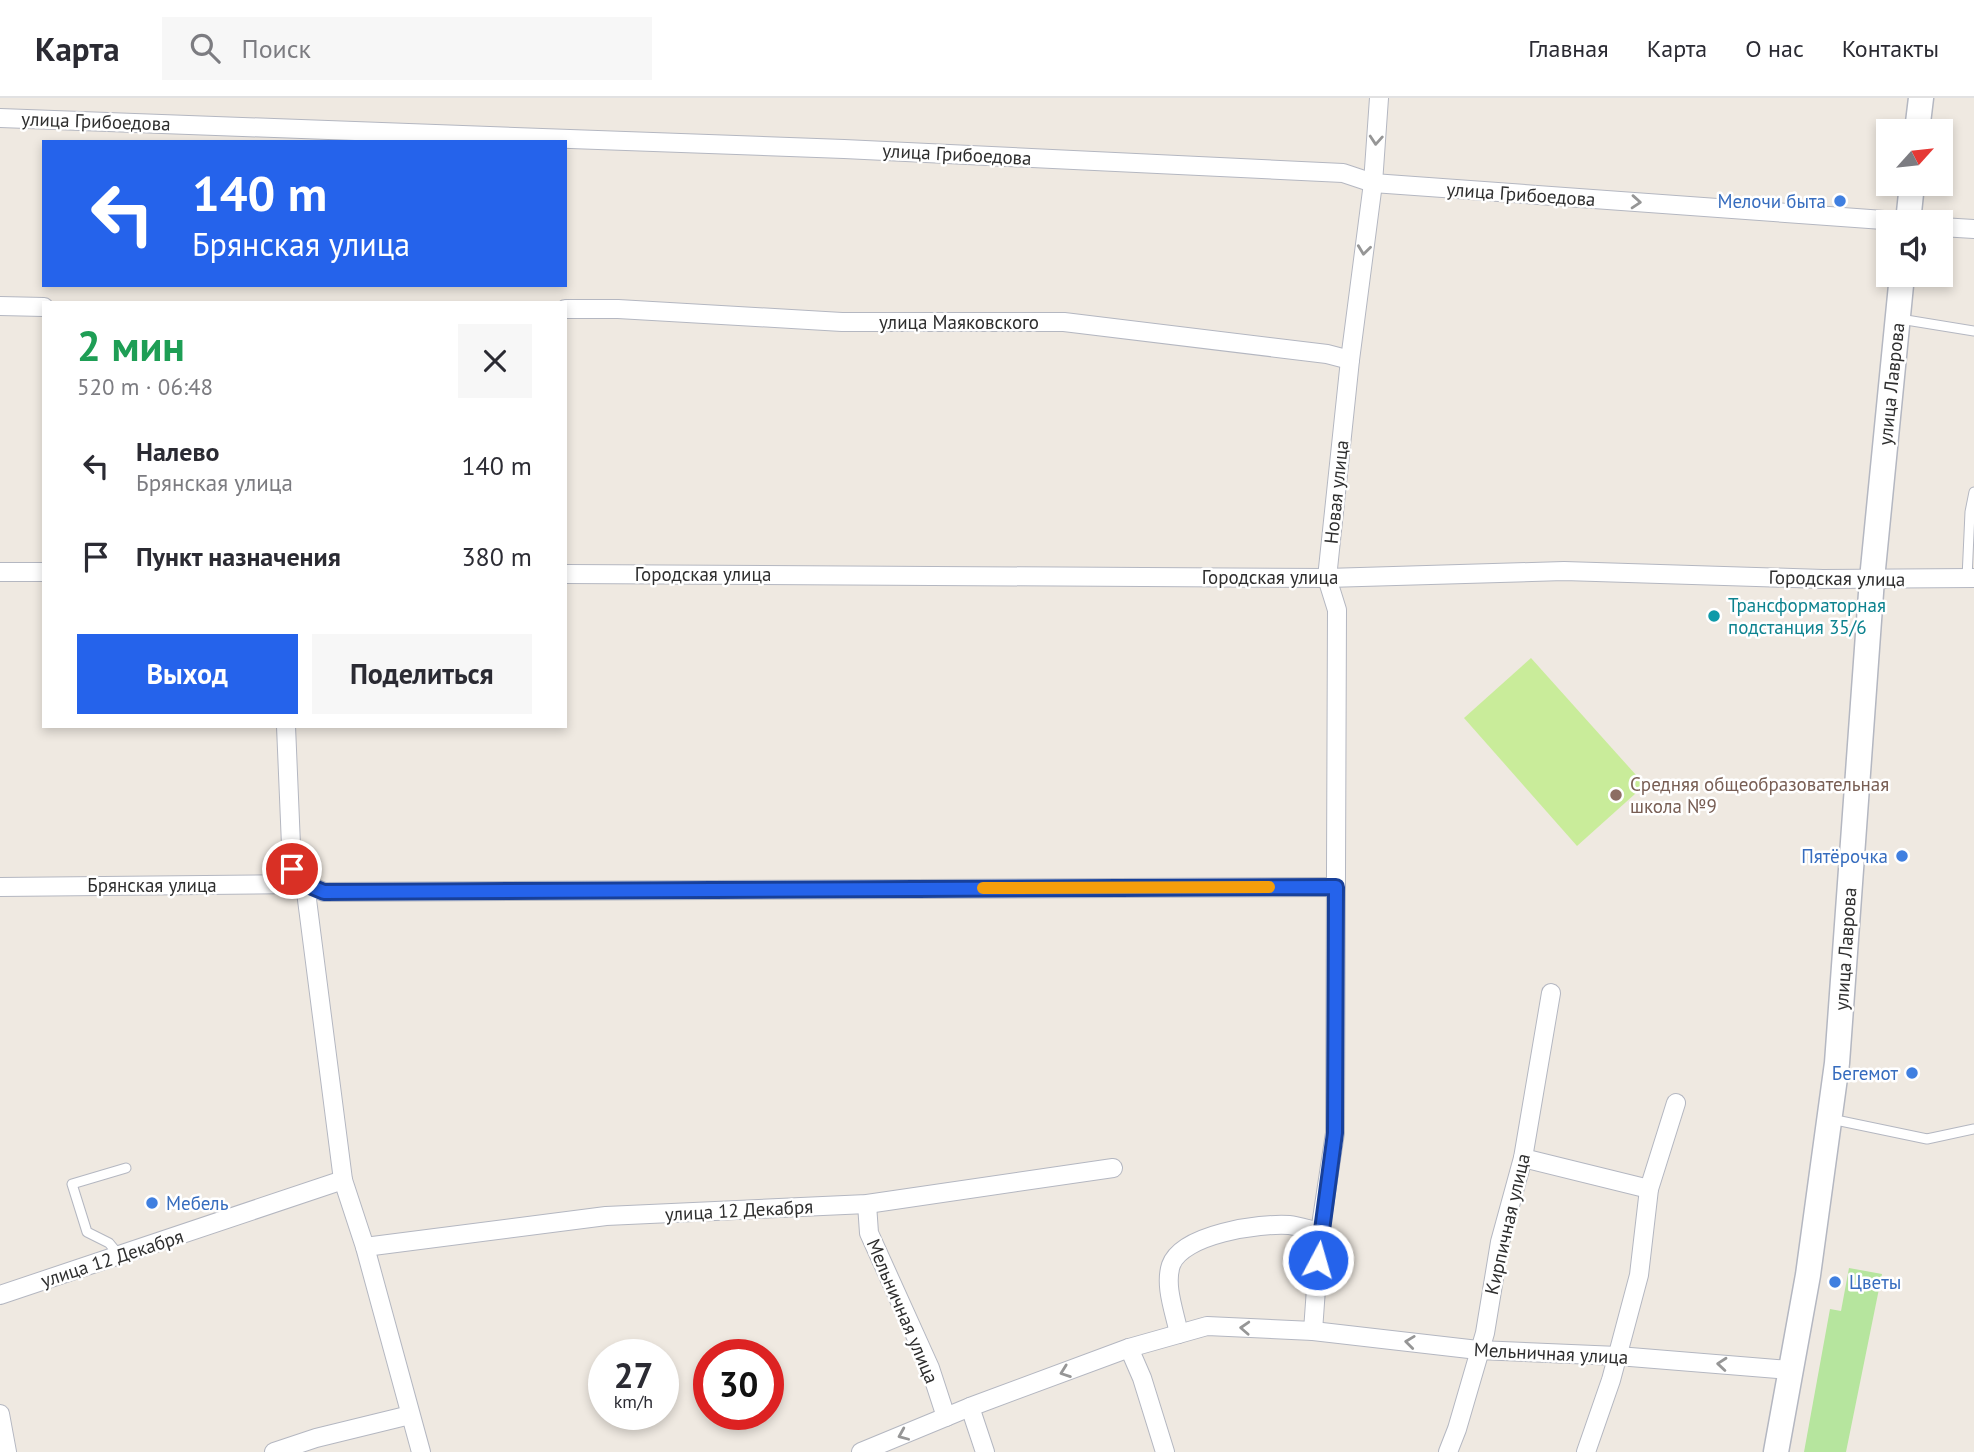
<!DOCTYPE html>
<html lang="ru">
<meta charset="utf-8">
<style>
body{margin:0;font-family:"PT Sans",sans-serif;background:#f7f7f7;color:#2b2b33;height:100vh;display:flex;flex-direction:column;font-size:26px;white-space:nowrap}
*{box-sizing:border-box;margin:0}
p{font-size:23px;color:#7c7c81}
.icon{flex:none;width:38px;height:38px;fill:none;stroke:currentColor;stroke-width:2;stroke-linecap:round;stroke-linejoin:round}
.map{position:relative;flex:1;overflow:hidden}
.drawer{position:absolute;left:42px;top:203px;width:525px;height:427px;display:flex;flex-direction:column;background:#fff;border-radius:0px;box-shadow:0 4px 10px #0003}
.drawer>*{flex:none}
.banner{position:absolute;left:42px;top:42px;width:525px;height:147px;border-radius:0px;box-shadow:0 4px 10px #0003;background:#2563eb;color:#fff;overflow:hidden}
.needle{width:46px;rotate:63deg}
.controls{position:absolute;left:1876px;top:21px;display:grid;gap:14px}
.controls a{display:grid;place-items:center;width:77px;height:77px;border-radius:0px;background:#fff;box-shadow:0 4px 10px #0003;font-size:35px}
.speed{position:absolute;left:588px;top:1241px;display:flex;gap:14px;font-size:35px;font-weight:700;text-align:center}
.speed>*{display:grid;place-content:center;width:91px;height:91px;border-radius:50%;background:#fff;box-shadow:0 4px 10px #0003;line-height:1}
.speed small{font-size:18px;font-weight:400}
.speed .limit{border:10px solid #d22;background:#fff;color:#111}
.pin{position:absolute;display:grid;place-items:center;width:60px;height:60px;color:#fff;margin:-30px;border:4px solid #fff;border-radius:50%;box-shadow:0 2px 7px #0007}
.me{position:absolute;width:77px;margin:-38px;rotate:6deg;stroke-linejoin:round;filter:drop-shadow(0 0 5px #0008)}
.turn{display:flex;align-items:center;gap:24px;height:147px;padding:0 35px;font-size:32px}
.turn .icon{width:91px;height:91px;stroke-width:2.5}
.turn b{display:block;font-size:49px;line-height:60px}
.round{display:grid;place-items:center;flex:none;width:74px;height:74px;border-radius:0px;background:#f7f7f7}
.overview{display:flex;align-items:center;justify-content:space-between;height:119px;padding:0 35px}
h1{font-size:42px;font-weight:600;line-height:52px;color:#1e9e55}
.button{display:flex;gap:14px;margin-top:auto;padding:14px 35px}
.button a{flex:1;height:80px;border-radius:0px;background:#2563eb;color:#fff;font-size:28px;font-weight:600;line-height:80px;text-align:center}
.button a+a{background:#f7f7f7;color:#2b2b33}
ul{padding:0;list-style:none}
li{display:flex;align-items:center;gap:21px;height:91px;padding:0 35px}
li div{flex:1}
li b{display:block;font-size:26px}
li em{font-style:normal}
header{display:flex;align-items:center;gap:42px;box-sizing:border-box;height:98px;padding:0 35px;background:#fff;border-bottom:2px solid #e1e1e2}
header strong{font-size:33px}
nav{display:flex;gap:38px;margin-inline-start:auto;font-size:24px}
.search{width:490px;height:63px;background:#f7f7f7;display:flex;align-items:center;gap:18px;box-sizing:border-box;padding:0 24px;border-radius:0px;color:#7c7c81;font-size:26px}
.map>svg:first-child{display:block}
</style>
<header>
<strong>Карта</strong>
<div class="search"><svg class="icon" aria-label="search" viewBox="0 0 24 24"><circle cx="10" cy="10" r="6"/><path d="M15 15l6 6"/></svg>Поиск</div>
<nav><a>Главная</a><a>Карта</a><a>О нас</a><a>Контакты</a></nav>
</header>
<div class="map">
<svg width="1974" height="1354" viewBox="0 0 1974 1354">
<rect width="100%" height="100%" fill="#efe9e1"/>
<polygon fill="#b6e59e" points="1849,1170 1882,1176 1846,1354 1804,1354 1830,1211 1841,1213"/>
<polygon fill="#c9ec9a" points="1531,560 1645,687 1577,748 1464,620"/>
<g fill="none" stroke-linecap="round" stroke-linejoin="round">
<g stroke="#b4b7c1" stroke-width="11">
<g id="service">
<polyline points="1900,221 1974,233"/>
<polyline points="1967,480 1970,414 1974,394"/>
<polyline points="1831,1021 1927,1041 1974,1031"/>
<polyline points="119,1157 109,1145 87,1134 72,1086 126,1070"/>
</g>
</g>
<g stroke="#b4b7c1" stroke-width="20">
<g id="minor">
<polyline points="0,20 844,51 1343,75 1373,85 1911,124"/>
<polyline points="1941,129 1974,131"/>
<polyline points="0,208 44,209"/>
<polyline points="565,211 618,211 842,224 1064,224 1327,256 1350,262"/>
<polyline points="0,474 44,474"/>
<polyline points="565,476 1327,480 1564,473 1823,481 1974,480"/>
<polyline points="286,628 292,771 305,786"/>
<polyline points="305,786 343,1082 365,1149 421,1354"/>
<polyline points="0,789 305,786 324,794 1336,789"/>
<polyline points="1523,1060 1649,1091"/>
<polyline points="867,1106 869,1135 930,1270 946,1319"/>
<polyline points="365,1149 606,1118 867,1106 1113,1070"/>
<polyline points="0,1197 343,1082"/>
<polyline points="1313,1233 1320,1134 1335,1035 1337,512 1327,480 1350,262 1373,85 1379,0"/>
<path d="M1179,1236C1175,1215 1164,1188 1171,1167C1182,1136 1260,1125 1289,1127C1299,1128 1310,1132 1320,1134"/>
<polyline points="1129,1250 1142,1280 1165,1354"/>
<polyline points="970,1309 985,1354"/>
<polyline points="0,1316 7,1354"/>
<polyline points="274,1354 316,1340 410,1317"/>
<polyline points="861,1354 970,1309 1129,1250 1207,1228 1313,1233 1478,1252 1618,1258 1790,1272"/>
<polyline points="1448,1354 1457,1331 1485,1235 1500,1144 1523,1060 1551,895"/>
<polyline points="1586,1354 1611,1282 1639,1177 1649,1091 1676,1005"/>
</g>
</g>
<g stroke="#b4b7c1" stroke-width="27">
<g id="secondary">
<polyline points="1917,33 1921,0"/>
<polyline points="1908,124 1912,86"/>
<polyline points="1776,1354 1808,1177 1837,965 1872,481 1902,177"/>
</g>
</g>
<use href="#service" stroke="#fff" stroke-width="9"/>
<use href="#minor" stroke="#fff" stroke-width="18"/>
<use href="#secondary" stroke="#fff" stroke-width="24"/>
</g>
<defs><path id="oneway-chevron" d="M-2-3.5L2.5 0L-2 3.5" fill="none" stroke-width="1.6" stroke-linecap="round" stroke-linejoin="round" transform="scale(1.75)"/></defs>
<g stroke="#969696">
<use href="#oneway-chevron" transform="translate(1376 42) rotate(94)"/>
<use href="#oneway-chevron" transform="translate(1636 104) rotate(4)"/>
<use href="#oneway-chevron" transform="translate(1364 152) rotate(97)"/>
<use href="#oneway-chevron" transform="translate(1245 1230) rotate(-177)"/>
<use href="#oneway-chevron" transform="translate(1410 1244) rotate(-173)"/>
<use href="#oneway-chevron" transform="translate(1722 1266) rotate(-175)"/>
<use href="#oneway-chevron" transform="translate(1065 1274) rotate(160)"/>
<use href="#oneway-chevron" transform="translate(903 1337) rotate(157)"/>
</g>
<g fill="none" stroke-linecap="round" stroke-linejoin="round">
<g stroke="#184099" stroke-width="18">
<polyline id="route" points="292,771 305,786 324,794 1336,789 1335,1035 1318,1162"/>
</g>
<use href="#route" stroke="#2563eb" stroke-width="12"/>
<polyline stroke="#f59e0b" stroke-width="12" points="983,790 1269,789"/>
</g>
<g fill="#3f7fe0" stroke="#fff" stroke-width="2.5">
<circle cx="1840" cy="103" r="7"/>
<circle cx="1902" cy="758" r="7"/>
<circle cx="1912" cy="975" r="7"/>
<circle cx="152" cy="1105" r="7"/>
<circle cx="1835" cy="1184" r="7"/>
</g>
<circle fill="#0f9aa8" stroke="#fff" stroke-width="2.5" cx="1714" cy="518" r="7"/>
<circle fill="#8d6e63" stroke="#fff" stroke-width="2.5" cx="1616" cy="697" r="7"/>
<g text-anchor="middle" stroke-width="5" stroke-linejoin="round" paint-order="stroke">
<g font-size="19" fill="#2e2e2e" stroke="#fff">
<text transform="translate(96 23) rotate(2)" y="7">улица Грибоедова</text>
<text transform="translate(957 56) rotate(3)" y="7">улица Грибоедова</text>
<text transform="translate(1521 96) rotate(4)" y="7">улица Грибоедова</text>
<text x="959" y="231">улица Маяковского</text>
<text transform="translate(1891 286) rotate(-84)" y="7">улица Лаврова</text>
<text transform="translate(1336 394) rotate(-84)" y="7">Новая улица</text>
<text x="703" y="483">Городская улица</text>
<text x="1270" y="486">Городская улица</text>
<text transform="translate(1837 480) rotate(1)" y="7">Городская улица</text>
<text x="152" y="794">Брянская улица</text>
<text transform="translate(1845 851) rotate(-86)" y="7">улица Лаврова</text>
<text transform="translate(739 1112) rotate(-3)" y="7">улица 12 Декабря</text>
<text transform="translate(1507 1126) rotate(-77)" y="7">Кирпичная улица</text>
<text transform="translate(112 1160) rotate(-18)" y="7">улица 12 Декабря</text>
<text transform="translate(903 1213) rotate(67)" y="7">Мельничная улица</text>
<text transform="translate(1551 1255) rotate(3)" y="7">Мельничная улица</text>
</g>
<g font-size="19" fill="#366cbe" stroke="#fff" text-anchor="end">
<text x="1826" y="110">Мелочи быта</text>
<text x="1888" y="765">Пятёрочка</text>
<text x="1898" y="982">Бегемот</text>
<text x="166" y="1112" text-anchor="start">Мебель</text>
<text x="1849" y="1191" text-anchor="start">Цветы</text>
</g>
<g font-size="19" fill="#0d838f" stroke="#fff" text-anchor="start">
<text x="1728" y="514">Трансформаторная<tspan x="1728" dy="22">подстанция 35/6</tspan></text>
</g>
<g font-size="19" fill="#785e54" stroke="#fff" text-anchor="start">
<text x="1630" y="693">Средняя общеобразовательная<tspan x="1630" dy="22">школа №9</tspan></text>
</g>
</g>
</svg>
<div class="controls">
<a><svg class="needle" viewBox="-14 -14 28 28"><path d="M0-13l5 13h-10z" fill="#e53935"/><path d="M0 13l5-13h-10z" fill="#7c7c81"/></svg></a>
<a><svg class="icon" aria-label="sound" viewBox="0 0 24 24"><path d="M4 9h4l5-4v14l-5-4H4zM17 9q2 3 0 6"/></svg></a>
</div>
<div class="speed"><div>27<small>km/h</small></div><div class="limit">30</div></div>
<div class="pin" style="left:292px;top:771px;background:#d93025"><svg class="icon" aria-label="arrive" viewBox="0 0 24 24"><path d="M6 21V4h12l-3 4 3 4H6"/></svg></div>
<svg class="me" style="left:1318px;top:1162px" viewBox="-20 -20 40 40"><circle r="17" fill="#2563eb" stroke="#fff" stroke-width="3"/><path d="M0-11L8 9 0 5-8 9z" fill="#fff"/></svg>
<div class="banner">
<div class="turn"><svg class="icon" aria-label="left" viewBox="0 0 24 24"><path d="M17 20v-9H6M10 6l-5 5 5 5"/></svg><div><b>140 m</b>Брянская улица</div></div>
</div>
<section class="drawer">
<div class="overview"><div><h1>2 мин</h1><p>520 m · 06:48</p></div><a class="round"><svg class="icon" aria-label="close" viewBox="0 0 24 24"><path d="M6 6l12 12M18 6L6 18"/></svg></a></div>
<ul>
<li><svg class="icon" aria-label="left" viewBox="0 0 24 24"><path d="M17 20v-9H6M10 6l-5 5 5 5"/></svg><div><b>Налево</b><p>Брянская улица</p></div><em>140 m</em></li>
<li><svg class="icon" aria-label="arrive" viewBox="0 0 24 24"><path d="M6 21V4h12l-3 4 3 4H6"/></svg><div><b>Пункт назначения</b></div><em>380 m</em></li>
</ul>
<div class="button"><a>Выход</a><a>Поделиться</a></div>
</section>
</div>
